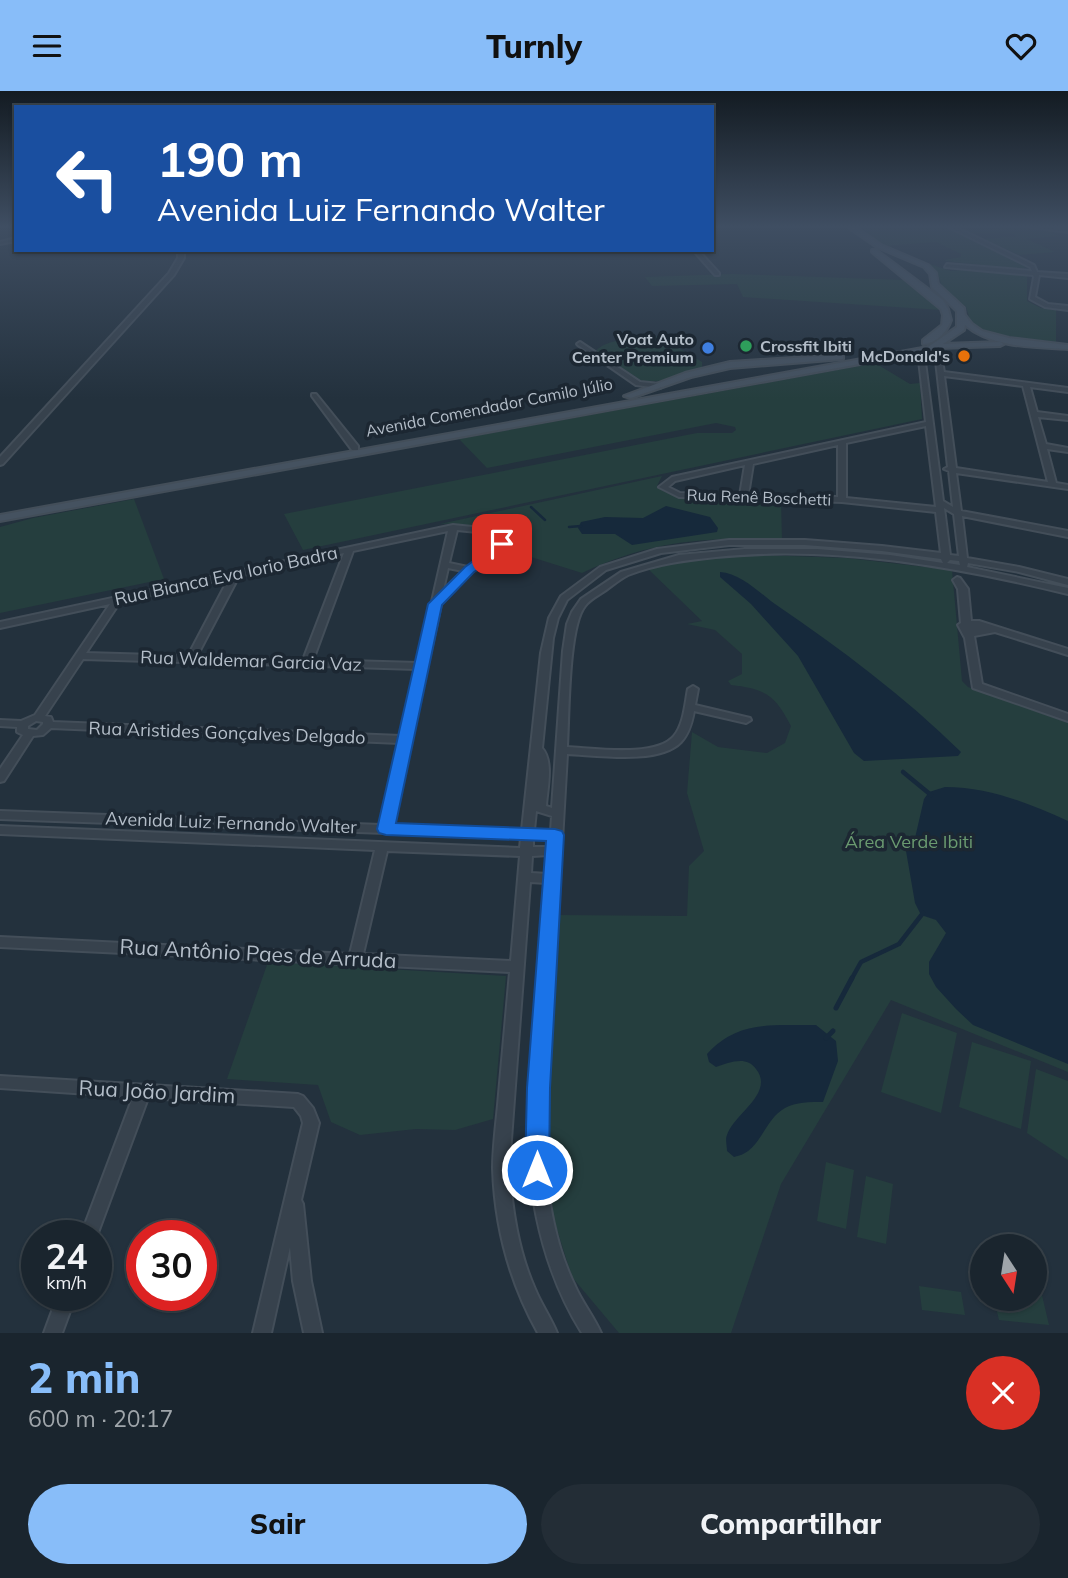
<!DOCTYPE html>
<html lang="pt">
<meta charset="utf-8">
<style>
body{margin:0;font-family:Mulish,sans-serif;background:#232d36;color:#f1f3f6;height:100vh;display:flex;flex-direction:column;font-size:26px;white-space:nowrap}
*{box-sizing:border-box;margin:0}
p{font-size:23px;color:#9fa5aa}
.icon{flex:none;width:38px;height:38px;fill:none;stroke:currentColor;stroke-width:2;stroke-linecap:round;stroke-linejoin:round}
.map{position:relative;height:1242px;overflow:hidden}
.details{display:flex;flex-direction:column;background:#1a252e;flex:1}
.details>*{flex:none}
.guide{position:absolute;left:14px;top:14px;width:700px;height:147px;border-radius:0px;box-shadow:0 2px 5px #0004,0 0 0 2px #38424a;background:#1a4fa0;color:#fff;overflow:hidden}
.needle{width:46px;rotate:168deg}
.tools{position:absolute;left:970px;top:1143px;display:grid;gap:14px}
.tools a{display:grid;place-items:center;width:77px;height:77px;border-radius:50%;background:#1a252e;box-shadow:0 2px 5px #0004,0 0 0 2px #38424a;font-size:35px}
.speed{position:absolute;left:21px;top:1129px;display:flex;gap:14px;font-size:35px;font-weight:700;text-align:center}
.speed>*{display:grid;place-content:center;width:91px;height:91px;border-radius:50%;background:#1a252e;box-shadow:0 2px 5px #0004,0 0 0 2px #38424a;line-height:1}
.speed small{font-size:18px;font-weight:400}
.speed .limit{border:10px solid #d22;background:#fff;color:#111}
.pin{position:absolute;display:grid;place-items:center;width:60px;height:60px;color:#fff;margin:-30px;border-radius:14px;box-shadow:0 4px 10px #0006}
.me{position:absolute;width:77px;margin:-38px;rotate:0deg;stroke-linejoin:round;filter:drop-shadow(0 0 5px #0008)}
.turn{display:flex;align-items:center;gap:24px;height:147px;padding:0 28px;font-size:32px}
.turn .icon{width:91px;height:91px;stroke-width:2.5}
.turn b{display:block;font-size:49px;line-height:60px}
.round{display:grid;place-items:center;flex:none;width:74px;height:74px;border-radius:37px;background:#232d36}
.summary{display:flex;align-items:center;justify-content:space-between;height:119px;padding:0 28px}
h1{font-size:42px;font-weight:800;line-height:52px;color:#88bdf9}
.action{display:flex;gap:14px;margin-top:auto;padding:14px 28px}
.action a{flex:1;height:80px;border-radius:42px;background:#88bdf9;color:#111;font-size:28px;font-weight:800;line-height:80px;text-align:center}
.action a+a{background:#232d36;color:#f1f3f6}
header{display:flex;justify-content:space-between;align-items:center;height:91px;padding:0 28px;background:#88bdf9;color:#111;font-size:32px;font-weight:800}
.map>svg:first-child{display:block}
</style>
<header><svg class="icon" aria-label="menu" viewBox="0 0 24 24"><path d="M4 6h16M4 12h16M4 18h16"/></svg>Turnly<svg class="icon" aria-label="heart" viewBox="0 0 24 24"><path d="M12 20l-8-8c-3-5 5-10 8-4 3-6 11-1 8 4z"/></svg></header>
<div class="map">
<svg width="1068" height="1242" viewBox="0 0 1068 1242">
<rect width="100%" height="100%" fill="#23313d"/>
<g fill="#253e3e">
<polygon points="854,134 942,134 1029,176 1018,178 946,170 944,169 961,166 961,163 936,151 885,155"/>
<path d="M994,134L1042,138L1060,145L1027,148L1055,161L1020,164L983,148L1017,145C1002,136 983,147 966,140L999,137Z"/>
<polygon points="924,171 951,180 974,178 1027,185 1027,210 1041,217 1056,219 1056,251 999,244 978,237 971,232 966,216 943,198 938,184"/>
<polygon points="732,183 905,189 941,219 743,206 737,193 652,195 645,186"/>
<path d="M659,245L702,271V276C683,283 662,293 642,290L596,260C607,246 642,248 659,245Z"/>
<polygon points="875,272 910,293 920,292 922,328 303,459 284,423 697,342 732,342 736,339 735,336 716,332 487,377 459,348"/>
<path d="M662,385L657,395C671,414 756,408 781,409L782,449C705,446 653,449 582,482L506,458L509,455L507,448C486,435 464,432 440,433Z"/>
<polygon points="134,408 164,488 0,522 0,436 33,427"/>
<path d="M730,463L847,467L952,479L962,590L968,596L1068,632V981L891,909L781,1093L731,1242H619L572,1186L547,1107L545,1025L556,824L687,825L689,775L704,760L687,702L692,641L718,656L767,662L785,652L791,635C775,604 766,598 731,594L728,590L742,583V563L715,539L687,533L702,530L646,476L659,471Z"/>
<polygon points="268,871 506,885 493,1028 455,1039 416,1038 360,1044 331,1031 318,994 227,988"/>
<polygon points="902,922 957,942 941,1022 881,1001"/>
<polygon points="972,951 1031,970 1021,1038 959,1016"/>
<polygon points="1036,978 1068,990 1068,1069 1027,1042"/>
<polygon points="826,1071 854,1079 846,1138 817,1130"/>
<polygon points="866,1085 893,1093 886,1153 857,1146"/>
<polygon points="919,1195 961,1201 965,1224 922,1219"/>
<polygon points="1034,1199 1041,1200 1049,1234 999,1229 994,1208 1034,1208"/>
</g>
<g fill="#16293b">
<polygon points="666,415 710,426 718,437 717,441 632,454 615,443 582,443 578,437 581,431 605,426 643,427"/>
<path d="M720,481C740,482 760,502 775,513C841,558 904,605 961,661L958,665L864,670L854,662L798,565L751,513L720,486Z"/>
<path d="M945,696C990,696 1027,712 1068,730V973L973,934L956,918L936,896L929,883V871L946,842L936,829L921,824L915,812L906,760L915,747L924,708L929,701Z"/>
<path d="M816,934L836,950L838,970L823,1011C810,1011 796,1011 785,1017C763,1029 761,1062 734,1066L727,1060C727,1055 725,1048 727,1044C734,1023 775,1002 756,978C746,964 729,972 716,976L709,971L707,963C739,928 773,935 816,934Z"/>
</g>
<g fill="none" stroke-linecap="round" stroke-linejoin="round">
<g stroke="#16293b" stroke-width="2.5">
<polyline points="531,416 545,429"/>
<polyline points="569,436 581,435"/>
</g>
<g stroke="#16293b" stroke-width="4.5">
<polyline points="903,681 931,704"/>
<polyline points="851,889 861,871 899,853 923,822"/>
</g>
<g stroke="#16293b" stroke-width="5">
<polyline points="836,917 852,887"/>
<polyline points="826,947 833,940"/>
</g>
<g stroke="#434e59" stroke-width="4">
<g id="minor">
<polygon points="945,134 951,134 1034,174 1037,181 1068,183 1068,187 1039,184 1035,206 1048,213 1068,215 1068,219 1045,216 1030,208 1034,186 1033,184 945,176 947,173 1032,180 1030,176"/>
<polygon points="1020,134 1068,139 1068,141 1022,135"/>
<polygon points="16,147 16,150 0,153 0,151"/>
<polygon points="693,159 698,159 719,182 719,184 715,184"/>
<polygon points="580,251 640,291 660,293 663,295 660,297 636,294 578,254 577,253"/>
<path d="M929,257H933L942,270L944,281L1068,297V301L1030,296L1037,321L1068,325V329L1038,326L1046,353L1068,357V361L1047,358L1056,392L1068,394V398L956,382L961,420L1068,440V446L962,425L967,467L1019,476L1068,488V494L1019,481L968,472L967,476L1068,497V503C954,475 833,454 716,466C687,469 655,473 628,484C620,488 613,494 606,499C599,504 590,508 585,515C568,536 569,626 567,656C593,657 656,667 674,645C684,633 685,613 688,598L693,595L698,598L695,614L750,627L751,629L746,632L694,620C692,631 689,643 681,651C659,674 596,664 567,663L544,1064C548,1109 555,1154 575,1195C582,1211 594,1226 601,1242H582C548,1188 533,1127 528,1064L547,792L530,791L509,1076C512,1118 518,1160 535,1198C541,1213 551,1227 557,1242H538C510,1192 495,1136 493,1078C493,1057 496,1035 498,1014C502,970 506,925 510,881L0,856V846L350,863L375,759L0,743V735L520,757L521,747L0,728V720L381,734L400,652L51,637L43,644L33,645L4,690L0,691V678L23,644L17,641V636L0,635V629L21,630L35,624L110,513L0,537V531L453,434L482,437L506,450L502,460L472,481L441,513L393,734L522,739L541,562L549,527L561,505L600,476L657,458L729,449H805L882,455L941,462L936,421L842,411L679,406L659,396L672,386L926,331L919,269C908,266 895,271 887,267C901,262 916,263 929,269L925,271L943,410L953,416L949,380L944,378L948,376L936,270L928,258ZM944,285L1023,295L1048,391L956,377ZM926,335L936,416L846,407V352ZM838,354V406L748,404L753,373ZM745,374L740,404L680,402L668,396L675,390ZM944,417L954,423L959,465L950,464ZM457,439L477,441L497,451L495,457L468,476L449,472ZM448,440L418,572L313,569L353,460ZM729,454H805L882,460L941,468L943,472L890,464L817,458H745L679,464L621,481L581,508L572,521L567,533L563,560L552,717L546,715C547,698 554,670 542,657L553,547L558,527L567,509L606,479L661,462ZM344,462L303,569L197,565L239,485ZM950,469L959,470L960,474L947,472ZM448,477L463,480L443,499ZM229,487L188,565L86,562L120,511ZM83,568L417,578L401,645L53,631L51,626L45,625ZM36,630L43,631V633L37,639L28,638V635ZM536,720L552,725L551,740L534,739ZM533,747L550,748L549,756H533ZM387,760L520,765L511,870L363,863ZM549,764L548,783L531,782L532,765Z"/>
<polygon points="312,303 316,303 358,355 358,359 352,359 312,305"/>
<polygon points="957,486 960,487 968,498 971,530 979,530 1068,558 1068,564 995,541 974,545 982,593 1068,623 1068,630 973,597 965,547 958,534 961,532 958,498 953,489"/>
<polygon points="0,985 298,1003 303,1005 313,1017 319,1032 301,1109 303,1113 311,1190 322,1242 304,1242 293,1190 290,1156 271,1242 253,1242 303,1032 301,1025 294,1016 148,1007 96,1147 96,1144 81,1144 133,1006 0,997"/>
<polygon points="58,1204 76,1204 62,1242 44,1242"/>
</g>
</g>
<g stroke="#434e59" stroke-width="4">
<polygon id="tertiary" points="178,159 184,159 184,167 174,184 3,373 0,374 0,366 169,182 178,167"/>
</g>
<g stroke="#434e59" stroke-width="4">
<g id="secondary">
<path d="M845,134H852L881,154L928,174L936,182L938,193L964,217L965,224L972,233L982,240L1009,247L1068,254V258C1035,256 992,257 965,234L964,239L943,253L1000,251L1004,253L1000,255L938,257L931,260L0,430V424L928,256L957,236V220L932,196L930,183L924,176L877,156Z"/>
<path d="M872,159H876L943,209L948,218L951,229C947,241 936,253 923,253V249L942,234L943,224L941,218L872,161Z"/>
<polygon points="840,264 843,264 843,268 730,277 691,286 631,307 624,305 685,282 730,271"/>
</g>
</g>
<use href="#minor" fill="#37424d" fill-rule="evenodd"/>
<use href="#tertiary" fill="#37424d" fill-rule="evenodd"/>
<use href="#secondary" fill="#455260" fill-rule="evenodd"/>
</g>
<linearGradient id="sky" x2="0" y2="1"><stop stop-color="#131b22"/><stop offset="0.44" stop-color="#3f4e62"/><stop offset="1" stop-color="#3f4e62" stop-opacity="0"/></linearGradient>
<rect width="1068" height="308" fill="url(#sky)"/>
<polygon fill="#1a73e8" stroke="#114b97" stroke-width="2" points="502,449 509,453 504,461 474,481 442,514 396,732 555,738 562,740 564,744 550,997 549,1079 546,1086 537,1090 529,1086 525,1079 527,997 546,750 386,744 379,742 377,738 428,513 465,476"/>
<circle fill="#2e9e5b" stroke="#1c2732" stroke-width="2.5" cx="746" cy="255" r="7"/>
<circle fill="#3f7fe0" stroke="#1c2732" stroke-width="2.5" cx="708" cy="257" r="7"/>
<circle fill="#e8710a" stroke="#1c2732" stroke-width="2.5" cx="964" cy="265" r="7"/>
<g text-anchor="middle" stroke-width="7" stroke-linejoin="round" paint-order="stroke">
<g font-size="16" font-weight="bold" fill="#b3bdc8" stroke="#1c2732" text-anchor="end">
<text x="694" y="254">Voat Auto<tspan x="694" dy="18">Center Premium</tspan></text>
<text x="760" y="261" text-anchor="start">Crossfit Ibiti</text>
<text x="950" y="271">McDonald's</text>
</g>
<g font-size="16" fill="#b3bdc8" stroke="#1c2732">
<text transform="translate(489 316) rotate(-11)" y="6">Avenida Comendador Camilo Júlio</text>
<text transform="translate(759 406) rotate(2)" y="6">Rua Renê Boschetti</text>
</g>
<g font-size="18" fill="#b3bdc8" stroke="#1c2732">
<text transform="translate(226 485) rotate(-12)" y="6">Rua Bianca Eva Iorio Badra</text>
<text transform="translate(251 570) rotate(2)" y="6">Rua Waldemar Garcia Vaz</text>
<text transform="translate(227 642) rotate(2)" y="6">Rua Aristides Gonçalves Delgado</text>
<text transform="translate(231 732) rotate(2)" y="6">Avenida Luiz Fernando Walter</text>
</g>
<g font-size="18" fill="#6a9a70" stroke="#1c2732">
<text x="909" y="757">Área Verde Ibiti</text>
</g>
<g font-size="21" fill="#b3bdc8" stroke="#1c2732">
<text transform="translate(258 863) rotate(3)" y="7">Rua Antônio Paes de Arruda</text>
<text transform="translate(157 1001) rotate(3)" y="7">Rua João Jardim</text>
</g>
</g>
</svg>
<div class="tools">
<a><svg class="needle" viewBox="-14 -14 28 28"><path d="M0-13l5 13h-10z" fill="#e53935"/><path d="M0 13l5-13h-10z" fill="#9fa5aa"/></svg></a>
</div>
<div class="speed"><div>24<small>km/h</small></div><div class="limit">30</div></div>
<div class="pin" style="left:502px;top:453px;background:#d93025"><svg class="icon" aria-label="arrive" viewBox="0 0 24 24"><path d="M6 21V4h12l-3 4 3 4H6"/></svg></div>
<svg class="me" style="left:537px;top:1079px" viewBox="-20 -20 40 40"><circle r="17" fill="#1a73e8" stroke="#fff" stroke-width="3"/><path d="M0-11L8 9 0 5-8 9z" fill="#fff"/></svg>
<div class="guide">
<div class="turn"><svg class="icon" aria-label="left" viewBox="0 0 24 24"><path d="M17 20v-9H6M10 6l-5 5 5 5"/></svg><div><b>190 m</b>Avenida Luiz Fernando Walter</div></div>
</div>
</div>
<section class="details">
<div class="summary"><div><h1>2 min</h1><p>600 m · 20:17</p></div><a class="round" style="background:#d93025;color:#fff"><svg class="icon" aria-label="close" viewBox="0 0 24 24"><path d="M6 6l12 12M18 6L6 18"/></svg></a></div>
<div class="action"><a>Sair</a><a>Compartilhar</a></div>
</section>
